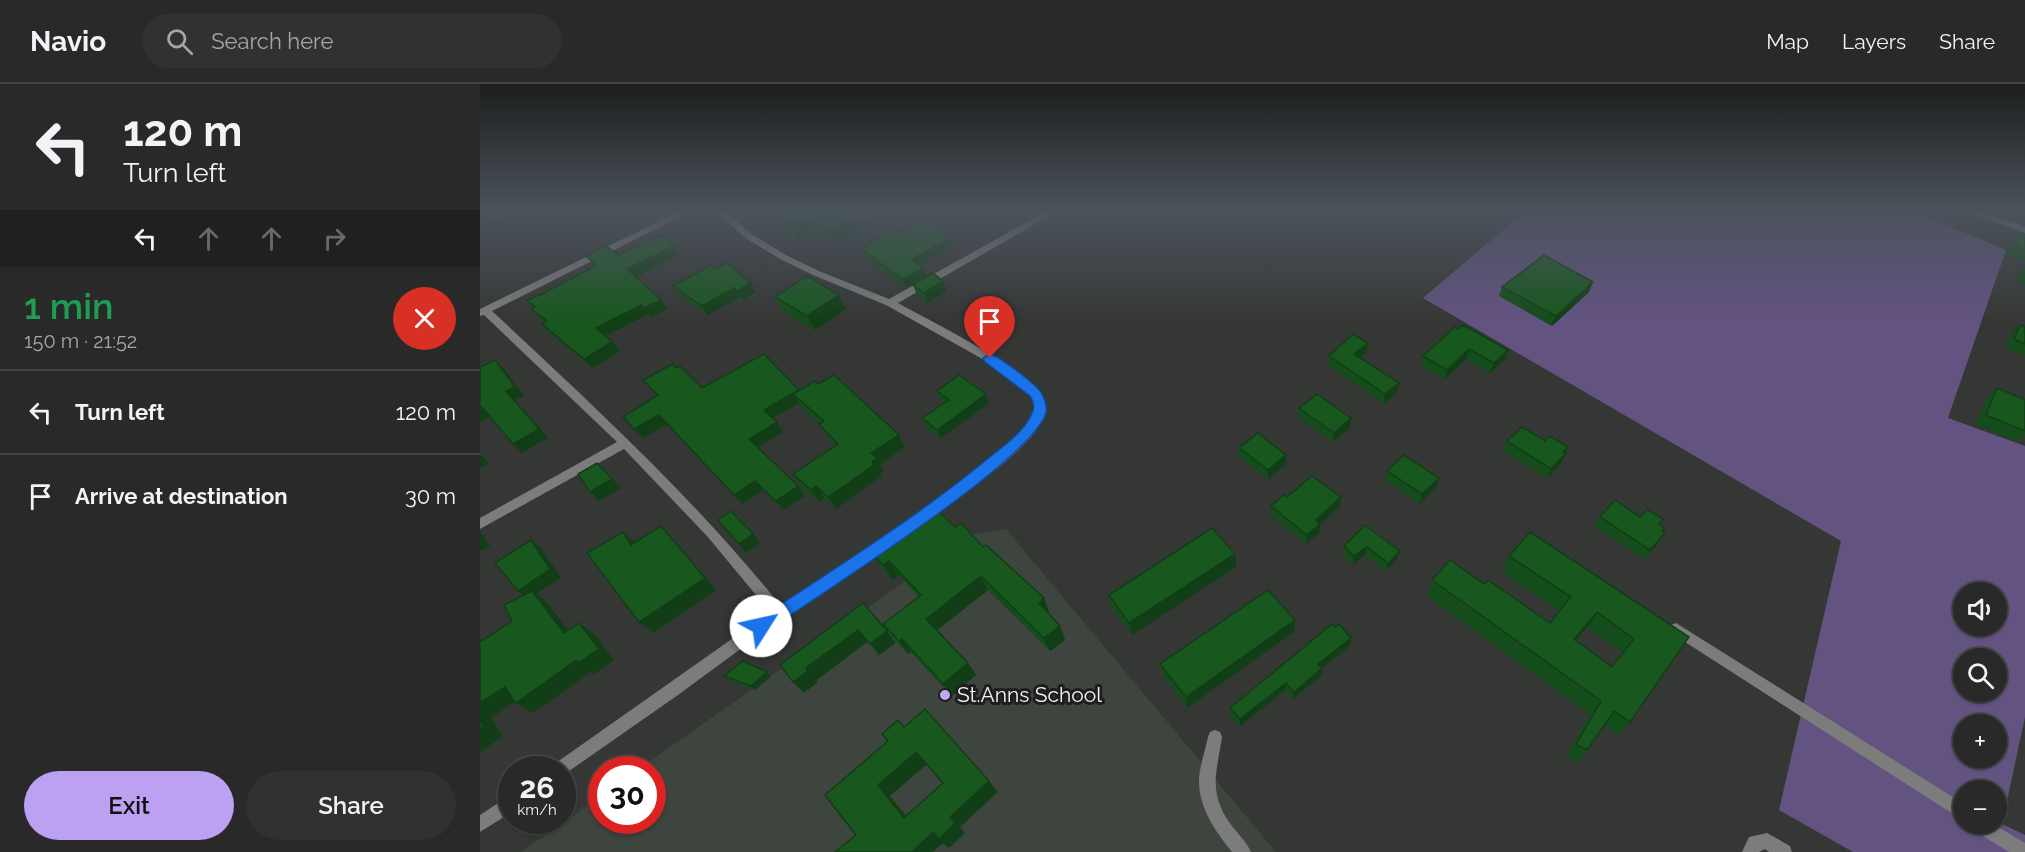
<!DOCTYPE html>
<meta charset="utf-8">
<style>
body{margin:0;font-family:Raleway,sans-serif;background:#303130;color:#f1f3f6;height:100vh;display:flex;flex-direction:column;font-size:22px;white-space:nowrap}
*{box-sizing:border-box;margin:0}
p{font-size:20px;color:#a5a6a8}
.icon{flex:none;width:33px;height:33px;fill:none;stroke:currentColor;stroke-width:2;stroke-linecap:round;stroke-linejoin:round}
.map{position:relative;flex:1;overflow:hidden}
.panel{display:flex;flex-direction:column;background:#282928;width:480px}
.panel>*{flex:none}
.guide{background:#282928;color:#f1f3f6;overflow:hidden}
.tools{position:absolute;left:1473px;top:498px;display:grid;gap:12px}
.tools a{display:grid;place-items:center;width:54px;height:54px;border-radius:50%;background:#282928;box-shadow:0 2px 4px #0004,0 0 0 2px #444545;font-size:30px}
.speed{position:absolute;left:18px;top:672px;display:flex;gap:12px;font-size:30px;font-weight:700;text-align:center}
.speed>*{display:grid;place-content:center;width:78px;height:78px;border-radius:50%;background:#282928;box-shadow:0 2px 4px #0004,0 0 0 2px #444545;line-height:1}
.speed small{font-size:15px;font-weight:400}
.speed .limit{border:9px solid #d22;background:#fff;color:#111}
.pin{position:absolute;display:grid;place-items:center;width:51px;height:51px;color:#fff;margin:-62px -26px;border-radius:50% 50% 50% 0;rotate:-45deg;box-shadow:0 0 6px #0007}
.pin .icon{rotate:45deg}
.me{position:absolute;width:66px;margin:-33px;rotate:55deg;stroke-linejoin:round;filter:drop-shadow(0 0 4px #0008)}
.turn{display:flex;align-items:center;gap:21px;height:126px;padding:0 24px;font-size:27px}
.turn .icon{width:78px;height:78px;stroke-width:2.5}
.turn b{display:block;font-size:42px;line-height:51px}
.lanes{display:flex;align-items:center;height:57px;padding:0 24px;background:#0003;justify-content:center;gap:30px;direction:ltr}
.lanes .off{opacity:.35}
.round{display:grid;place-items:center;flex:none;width:63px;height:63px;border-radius:32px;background:#303130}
.overview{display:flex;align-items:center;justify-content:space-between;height:102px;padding:0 24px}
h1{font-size:36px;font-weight:600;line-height:45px;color:#1e9e55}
.cta{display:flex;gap:12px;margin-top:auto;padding:12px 24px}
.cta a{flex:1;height:69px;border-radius:36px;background:#bca0f2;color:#111;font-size:24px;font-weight:600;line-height:69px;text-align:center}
.cta a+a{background:#303130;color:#f1f3f6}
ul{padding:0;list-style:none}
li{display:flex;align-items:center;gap:18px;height:84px;padding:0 24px;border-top:2px solid #444545}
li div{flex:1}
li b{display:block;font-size:22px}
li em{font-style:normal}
header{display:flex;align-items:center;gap:36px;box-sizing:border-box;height:84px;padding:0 30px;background:#282928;border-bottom:2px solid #444545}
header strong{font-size:28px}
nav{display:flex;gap:33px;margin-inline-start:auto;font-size:21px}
.search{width:420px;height:54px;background:#303130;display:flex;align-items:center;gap:15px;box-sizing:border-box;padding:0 21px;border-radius:33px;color:#a5a6a8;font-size:22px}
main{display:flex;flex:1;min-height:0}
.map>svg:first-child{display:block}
</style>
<header>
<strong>Navio</strong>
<div class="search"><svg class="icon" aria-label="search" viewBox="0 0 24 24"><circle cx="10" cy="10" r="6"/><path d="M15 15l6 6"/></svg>Search here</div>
<nav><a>Map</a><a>Layers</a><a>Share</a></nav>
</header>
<main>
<section class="panel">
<div class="guide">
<div class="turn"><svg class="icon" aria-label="left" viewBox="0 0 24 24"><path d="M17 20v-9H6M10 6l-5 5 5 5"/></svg><div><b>120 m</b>Turn left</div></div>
<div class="lanes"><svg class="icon" aria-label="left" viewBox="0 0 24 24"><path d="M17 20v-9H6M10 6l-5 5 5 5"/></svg><svg class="icon off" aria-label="ahead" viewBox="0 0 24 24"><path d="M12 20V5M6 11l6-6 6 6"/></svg><svg class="icon off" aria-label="ahead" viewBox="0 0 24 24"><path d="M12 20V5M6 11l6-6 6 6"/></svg><svg class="icon off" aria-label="right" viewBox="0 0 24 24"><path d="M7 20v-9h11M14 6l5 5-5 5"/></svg></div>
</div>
<div class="overview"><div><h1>1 min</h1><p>150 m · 21:52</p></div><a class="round" style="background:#d93025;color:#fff"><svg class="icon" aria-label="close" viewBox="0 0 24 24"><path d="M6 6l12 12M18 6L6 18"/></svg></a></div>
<ul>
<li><svg class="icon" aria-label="left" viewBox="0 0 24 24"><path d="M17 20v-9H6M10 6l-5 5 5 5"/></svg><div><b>Turn left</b></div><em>120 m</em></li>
<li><svg class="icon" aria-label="arrive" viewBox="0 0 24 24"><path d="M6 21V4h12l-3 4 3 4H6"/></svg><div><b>Arrive at destination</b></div><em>30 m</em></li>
</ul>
<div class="cta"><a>Exit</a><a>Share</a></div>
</section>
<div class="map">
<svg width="1545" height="768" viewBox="0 0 1545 768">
<rect width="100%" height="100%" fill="#353735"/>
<polygon fill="#3e443e" points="526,445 796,768 41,768 121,712 122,736 172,736 172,686 159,685 492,450"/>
<path fill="#625380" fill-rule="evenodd" d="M1044,128H1435L1526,166L1468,334L1545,362V633L1522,740L1545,751V768H1373L1299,726L1361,457L943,214ZM1484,508H1516V542H1484ZM1484,574H1516V608H1484ZM1484,640H1516V674H1484ZM1484,706H1516V740H1484Z"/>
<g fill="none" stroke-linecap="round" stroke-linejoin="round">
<g fill="#7b7c7b" fill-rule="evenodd">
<path d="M198,128H210L12,227C113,321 214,414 300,521L398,457L403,456L408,457L409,461L408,465L304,533L198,611L82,692V686H71L73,681L290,528L227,452L144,365L0,445V434L137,358L4,231L0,232V225Z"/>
<path d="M236,128H246L273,151L306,171L339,187L409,215L565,128H576L418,219C458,241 500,261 536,289C543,294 552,299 558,305C564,311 567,323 565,331C552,367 477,414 445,437L441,438L437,437L435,433L437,429L502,382L536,353L553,331L554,322L551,312L506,277L406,221L333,191L300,175L267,155Z"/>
<polygon points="1489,128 1503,128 1545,143 1545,149"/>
<polygon points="1196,539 1484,720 1484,737 1191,549 1189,545 1191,541"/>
<path d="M735,646L740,648L742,653C737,687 728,707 749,738C756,748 766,757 771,768H752C736,748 718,723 719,695C720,681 725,667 728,653L730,648Z"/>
<polygon points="32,710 32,728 0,748 0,731"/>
<polygon points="1491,740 1513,740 1545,759 1545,768 1529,768 1493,746"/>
<polygon points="1287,749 1310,762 1312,768 1289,768 1285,765 1279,768 1262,768 1269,753"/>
</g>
</g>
<g fill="#154c1b" fill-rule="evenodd">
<polygon points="296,128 388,128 393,140 358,160 334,147 319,156 303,146 296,131 298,130"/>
<polygon points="932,128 976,128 968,135 963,133 953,141 931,130"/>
<polygon points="422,148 472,162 439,181 443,184 446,192 426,203 385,173 381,165"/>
<polygon points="1541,149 1545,150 1545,177 1526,171 1533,158"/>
<polygon points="139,171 200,171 156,193 181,216 187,225 171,233 168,230 125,252 132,258 140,267 112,284 70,249 62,240 64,239 59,234 51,225 53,224 47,216 62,210 114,182 106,172"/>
<polygon points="1545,181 1545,201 1536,198"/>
<polygon points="236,185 276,208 262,216 259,213 228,231 199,211 193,202"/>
<polygon points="1113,198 1109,208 1072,242 1019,212 1022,203"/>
<polygon points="433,201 467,207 447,219 437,211"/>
<polygon points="295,213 366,225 335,246 303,228"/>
<polygon points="1540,241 1545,242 1545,272 1525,264 1532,250"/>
<polygon points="975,243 1028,266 1025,276 1010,289 986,275 965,295 941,282 943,272"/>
<polygon points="888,259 886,269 880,273 917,308 904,320 848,281 849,272"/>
<polygon points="163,296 222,304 319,306 338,300 419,351 425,363 400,380 404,386 400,390 401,392 356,425 344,414 339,418 321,402 313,390 355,361 347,352 340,340 321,323 319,319 293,334 303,348 278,363 325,412 303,426 283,406 262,420 187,340 163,354 143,333 177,312"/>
<polygon points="1517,304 1545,316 1545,350 1537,358 1496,340 1507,314"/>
<polygon points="457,307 509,319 461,354 446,343 442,334 464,319 460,316"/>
<polygon points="819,324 871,334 870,344 853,358 818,333"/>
<polygon points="1027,357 1065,357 1088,363 1081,379 1067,394 1023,367"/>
<polygon points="759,364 806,371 806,380 788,395 759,373"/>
<polygon points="907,387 956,403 940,420 905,396"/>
<polygon points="807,413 860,422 840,441 839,449 826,460 791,431 791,422"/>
<polygon points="1120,433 1160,433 1179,441 1183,448 1185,449 1164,475 1114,442"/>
<polygon points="885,441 918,474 906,487 885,471 873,480 863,470 864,462"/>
<polygon points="475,443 503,463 564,514 569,528 568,529 580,542 585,556 570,567 508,506 457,546 488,579 496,591 472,612 431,568 428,570 413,553 403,540 439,513 419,491 413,496 400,483 391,468"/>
<path d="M1029,472L1209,553L1150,638L1138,651L1124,641L1107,666L1097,679L1086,672L1110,631L947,512L952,496L1004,500L1070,539L1079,527L1022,488ZM1107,543L1143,569L1132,583L1096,556Z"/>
<polygon points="756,483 652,551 632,524 629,511"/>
<polygon points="855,543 871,554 870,562 842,584 841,592 813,615 805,606 760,642 750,631 750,624"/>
<polygon points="814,548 707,624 683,591 680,580"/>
<polygon points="244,592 291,592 275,606 248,596"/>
</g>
<g fill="#113e16">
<polygon points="17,128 19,128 27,137 11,144 3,134"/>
<polygon points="381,128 388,128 393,140 358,160 351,145"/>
<polygon points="958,128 964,128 963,133 953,141 955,131"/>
<polygon points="970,128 976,128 968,135"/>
<polygon points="327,133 334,147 319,156 312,141"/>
<polygon points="470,154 472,162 435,183 432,175"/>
<polygon points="194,162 200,171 154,194 147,185"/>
<polygon points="443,184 446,192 426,203 423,195"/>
<polygon points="463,197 467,207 447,219 444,209"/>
<polygon points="1113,198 1109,208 1072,242 1076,232"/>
<polygon points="271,199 276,208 262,216 257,207"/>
<polygon points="254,204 259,213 228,231 222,222"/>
<polygon points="359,211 366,225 335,246 327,232"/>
<polygon points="181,216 187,225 171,233 164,224"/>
<polygon points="161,221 168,230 123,253 116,244"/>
<polygon points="132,258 140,267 112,284 104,275"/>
<polygon points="888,259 886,269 873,279 874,270"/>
<polygon points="989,265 986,275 965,295 967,286"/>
<polygon points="1028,266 1025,276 1010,289 1014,279"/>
<polygon points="15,276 24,285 44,312 35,316 68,354 42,369 33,360"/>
<polygon points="919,299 917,308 904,320 905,310"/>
<polygon points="319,306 313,310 319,319 291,335 284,326"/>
<polygon points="506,310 509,319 461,354 457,346"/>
<polygon points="2,323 11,332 0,338 0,324"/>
<polygon points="179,331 187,340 163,354 154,345"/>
<polygon points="871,334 870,344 853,358 854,349"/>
<polygon points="297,338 303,348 276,364 269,355"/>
<polygon points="419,351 425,363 400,380 404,386 400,390 401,392 356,425 348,413 392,378 391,369"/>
<polygon points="1088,363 1081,379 1067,394 1071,385"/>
<polygon points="0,370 9,379 0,384"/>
<polygon points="806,371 806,380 788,395 788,386"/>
<polygon points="117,379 141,404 119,417 110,408"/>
<polygon points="959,394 956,403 940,420 942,410"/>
<polygon points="275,397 283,406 262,420 254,411"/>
<polygon points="318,402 325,412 303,426 296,417"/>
<polygon points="336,402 344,414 339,418 331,406"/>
<polygon points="861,413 860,422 840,441 839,449 826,460 827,451 836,436"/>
<polygon points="181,442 193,455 236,506 173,549 159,538"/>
<polygon points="0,448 10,462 0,467"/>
<polygon points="143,448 156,460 151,461"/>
<polygon points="1185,449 1179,458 1164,475 1170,466"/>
<polygon points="273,450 280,459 266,469 259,460"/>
<polygon points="51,456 62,465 81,494 56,510 67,518 99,560 84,549 49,515 38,507"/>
<polygon points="887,463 885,471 873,480 874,472"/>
<polygon points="920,467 918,474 906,487 908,479"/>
<polygon points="755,470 756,483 652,551 649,539"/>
<polygon points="409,477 419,491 413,496 403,481"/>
<polygon points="501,492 508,506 455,548 446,535"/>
<polygon points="564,514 569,528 565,532 559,519"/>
<polygon points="1117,528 1107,543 1084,570 1094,555"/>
<polygon points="815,536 814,548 707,624 706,613"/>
<polygon points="99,539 114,550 134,576 114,590 111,588 53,629 36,619"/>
<polygon points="580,542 585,556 570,567 564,554"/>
<polygon points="378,546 387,558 337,596 338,598 324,609 313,598 326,584"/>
<polygon points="407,547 416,559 399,571 390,560"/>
<polygon points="871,554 870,562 837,588 838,580"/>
<polygon points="422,555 431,568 428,570 419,557"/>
<polygon points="488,579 496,591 472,612 463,600"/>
<polygon points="842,584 841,592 813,615 814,608"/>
<polygon points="287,588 291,592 275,606 271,602"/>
<polygon points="806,599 805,606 760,642 760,635"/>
<polygon points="25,603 42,613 11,634 23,652 0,668 0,619"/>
<polygon points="436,668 447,680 410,712 436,744 424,734 398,701"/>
<polygon points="509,697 518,708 480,743 485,749 469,764 463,759 453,768 432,768"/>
</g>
<g fill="#18581f" stroke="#113e16" stroke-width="1.5" fill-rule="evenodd">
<polygon points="0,128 17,128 3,134 0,132"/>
<polygon points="299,128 381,128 351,145 327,133 312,141 296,131 300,129"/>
<polygon points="949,128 958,128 955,131"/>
<polygon points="444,136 470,154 432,175 443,184 423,195 381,165 414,144 422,148"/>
<polygon points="1541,149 1545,150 1545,166 1534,162"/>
<polygon points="183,151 194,162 147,185 181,216 164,224 161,221 116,244 132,258 104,275 62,240 67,237 51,225 55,223 47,216 62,210 117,181 106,172 126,162 139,171"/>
<polygon points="1064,171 1113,198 1076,232 1022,203"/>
<polygon points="247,179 271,199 257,207 254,204 222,222 193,202 231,181 236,185"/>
<polygon points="453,189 463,197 444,209 433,201"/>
<polygon points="327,192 359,211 327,232 295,213"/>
<polygon points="983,241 1028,266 1014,279 989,265 967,286 943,272 975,243 978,245"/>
<polygon points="1540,241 1545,243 1545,260 1534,255"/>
<polygon points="873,250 888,259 874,270 919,299 905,310 849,272"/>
<polygon points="284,270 319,306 284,326 297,338 269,355 318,402 296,417 275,397 254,411 179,331 154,345 143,333 178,311 163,296 193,280 197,284 200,282 222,304"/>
<polygon points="15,276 35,303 26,307 59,345 33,360 2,323 0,324 0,283"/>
<polygon points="354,291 419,351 391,369 397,374 392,378 394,381 348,413 336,402 331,406 313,390 358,360 339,340 344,337 313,310 335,297 338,300"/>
<polygon points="479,291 506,310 457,346 442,334 469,316 457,307"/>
<polygon points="1517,304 1545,316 1545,347 1506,331"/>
<polygon points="837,310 871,334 854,349 819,324"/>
<polygon points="1042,343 1065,357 1070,352 1088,363 1083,368 1086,369 1071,385 1027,357"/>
<polygon points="778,349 806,371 788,386 759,364"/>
<polygon points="924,371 959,394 942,410 907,387"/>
<polygon points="117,379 132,395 110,408 98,390"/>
<polygon points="832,392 861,413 836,436 840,440 827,451 791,422 804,411 807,413"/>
<polygon points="1135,416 1160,433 1167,425 1183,435 1179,440 1185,444 1182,447 1185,449 1170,466 1120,433"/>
<polygon points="454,423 475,443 481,439 503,463 506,461 564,514 559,519 580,542 564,554 501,492 446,535 488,579 463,600 422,555 419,557 403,540 441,511 409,477 403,481 391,468"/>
<polygon points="251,427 273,450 259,460 238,436"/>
<polygon points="885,441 920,467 908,479 887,463 874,472 864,462"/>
<polygon points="181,442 225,494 159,538 107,469 143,448 151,461"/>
<polygon points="732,444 755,470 649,539 629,511"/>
<path d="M1050,448L1209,553L1150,638L1134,627L1107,666L1096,660L1121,617L952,496L970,476L1004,500L1008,496L1070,539L1091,513L1029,472ZM1117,528L1154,555L1132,583L1094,555Z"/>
<polygon points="51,456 70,485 38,507 15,479"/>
<polygon points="788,506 815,536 706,613 680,580"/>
<polygon points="52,507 84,549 99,539 119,565 98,579 96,576 36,619 25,603 0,619 0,556 2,557 32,537 24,521"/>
<polygon points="383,519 407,547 390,560 378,546 326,584 328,587 313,598 300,581"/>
<polygon points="852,540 855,543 859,540 871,554 838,580 842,584 814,608 806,599 760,635 750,624"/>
<polygon points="263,577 287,588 271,602 244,592"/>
<path d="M445,625L509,697L470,733L475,739L459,755L453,748L432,768H355L376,751L345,711L408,657L402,650L418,636L424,643ZM436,668L463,699L424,734L398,701Z"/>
<polygon points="0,636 4,642 0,645"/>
</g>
<linearGradient id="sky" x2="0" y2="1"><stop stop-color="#1d1e1d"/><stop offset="0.54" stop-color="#4b535c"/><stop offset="1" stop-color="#4b535c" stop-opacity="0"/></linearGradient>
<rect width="1545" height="236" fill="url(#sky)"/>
<path fill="#1a73e8" stroke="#114b97" stroke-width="1.5" d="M510,270C520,273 554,299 561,308C564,314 568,322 566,329C553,376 336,513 287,547L281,549L276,547L273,542L276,537C355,484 438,433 511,372C526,360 545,347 552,329C555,324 553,317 550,312L505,278L503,274Z"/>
<circle fill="#c0a8f4" stroke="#1d1e1d" stroke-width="2" cx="465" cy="611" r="6"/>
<g text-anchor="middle" stroke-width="6" stroke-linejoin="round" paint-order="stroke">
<g font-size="21" fill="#f1f3f1" stroke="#1d1e1d" text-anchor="start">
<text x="477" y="618">St.Anns School</text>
</g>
</g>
</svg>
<div class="tools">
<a><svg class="icon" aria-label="sound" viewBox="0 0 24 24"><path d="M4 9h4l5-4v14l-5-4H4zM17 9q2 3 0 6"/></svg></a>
<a><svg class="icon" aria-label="search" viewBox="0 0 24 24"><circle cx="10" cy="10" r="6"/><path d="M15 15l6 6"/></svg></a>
<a>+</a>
<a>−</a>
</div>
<div class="speed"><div>26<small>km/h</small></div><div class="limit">30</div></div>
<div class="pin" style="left:510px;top:274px;background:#d93025"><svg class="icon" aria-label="arrive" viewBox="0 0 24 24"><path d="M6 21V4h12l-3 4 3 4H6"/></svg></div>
<svg class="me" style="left:281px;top:542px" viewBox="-20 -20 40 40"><circle r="19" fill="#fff"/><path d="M0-13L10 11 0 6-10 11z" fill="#1a73e8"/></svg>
</div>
</main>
